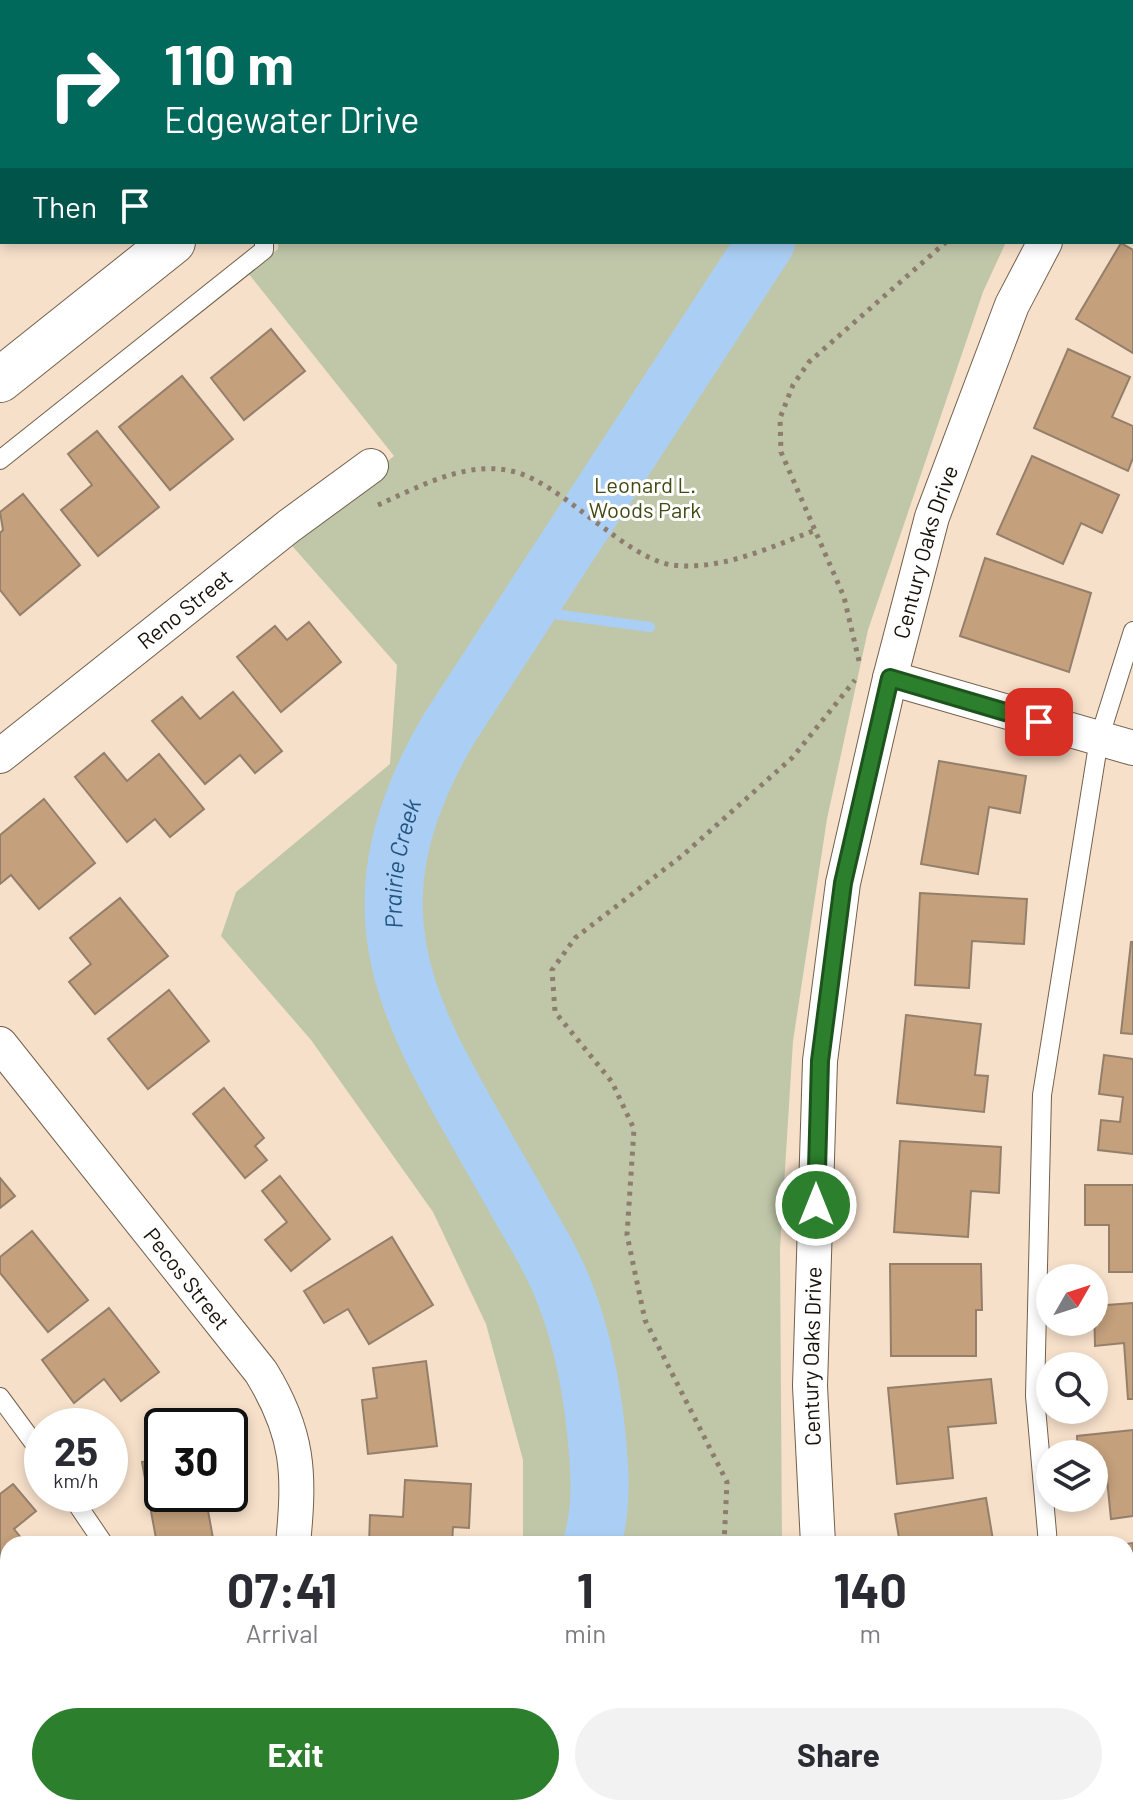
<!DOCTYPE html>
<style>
body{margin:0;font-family:Barlow,sans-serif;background:#f2f2f3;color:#2b2b33;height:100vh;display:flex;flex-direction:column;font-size:30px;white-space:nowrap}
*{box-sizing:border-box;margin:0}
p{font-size:26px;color:#7c7c81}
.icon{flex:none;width:44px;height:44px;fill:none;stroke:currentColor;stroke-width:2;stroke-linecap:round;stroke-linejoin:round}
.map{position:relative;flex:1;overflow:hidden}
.details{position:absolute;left:0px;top:1536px;width:1134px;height:280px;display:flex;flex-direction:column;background:#fff;border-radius:24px 24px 0 0;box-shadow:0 4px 12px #0003}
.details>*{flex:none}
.top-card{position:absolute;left:0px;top:0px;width:1134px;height:244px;box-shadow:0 4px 12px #0003;background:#00695c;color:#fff;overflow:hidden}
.needle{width:52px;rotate:51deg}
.tools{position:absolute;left:1036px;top:1264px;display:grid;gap:16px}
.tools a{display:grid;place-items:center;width:72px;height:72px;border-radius:50%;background:#fff;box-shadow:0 4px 12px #0003;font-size:40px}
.speed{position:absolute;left:24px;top:1408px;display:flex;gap:16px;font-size:40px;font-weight:700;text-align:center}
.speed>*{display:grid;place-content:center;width:104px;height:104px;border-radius:50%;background:#fff;box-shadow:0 4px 12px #0003;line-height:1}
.speed small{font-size:20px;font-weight:400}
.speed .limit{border:4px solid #111;border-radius:12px;background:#fff;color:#111}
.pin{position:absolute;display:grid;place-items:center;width:68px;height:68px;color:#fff;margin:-34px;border-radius:16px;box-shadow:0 4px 12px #0006}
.me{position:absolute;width:88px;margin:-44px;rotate:0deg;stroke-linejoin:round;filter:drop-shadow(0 0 6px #0008)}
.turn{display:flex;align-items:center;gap:28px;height:168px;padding:0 32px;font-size:36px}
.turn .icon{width:104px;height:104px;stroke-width:2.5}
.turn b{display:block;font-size:56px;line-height:68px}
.then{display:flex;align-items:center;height:76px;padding:0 32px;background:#0003;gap:16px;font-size:30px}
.eta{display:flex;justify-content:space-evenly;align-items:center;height:136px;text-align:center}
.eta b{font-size:48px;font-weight:700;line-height:56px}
.primary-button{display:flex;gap:16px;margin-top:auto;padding:16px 32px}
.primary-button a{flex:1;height:92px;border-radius:48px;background:#2c7f2c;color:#fff;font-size:32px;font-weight:700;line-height:92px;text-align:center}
.primary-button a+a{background:#f2f2f3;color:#2b2b33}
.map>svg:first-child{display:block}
</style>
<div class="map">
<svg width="1133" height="1816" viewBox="0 0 1133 1816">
<rect width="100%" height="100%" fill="#f6e0ca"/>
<g fill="#c0c7a9">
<polygon points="530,0 1124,0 528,2"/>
<polygon points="278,242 1006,242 983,292 868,630 827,819 793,1041 780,1249 782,1544 523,1544 523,1460 486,1324 433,1212 311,1040 221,936 236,892 390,764 397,665 287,540 394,456 248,273 278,249"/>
<polygon points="427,1808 821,1808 823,1816 423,1816"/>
</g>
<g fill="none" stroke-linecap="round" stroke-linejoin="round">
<polyline stroke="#abcff4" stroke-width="10" points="524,610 650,627"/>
<g stroke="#abcff4" stroke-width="58">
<polyline points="898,0 898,2"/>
<path id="s1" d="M592,1544C603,1505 600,1470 596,1430C591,1384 582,1337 565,1294C553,1262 534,1232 517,1202C419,1026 333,925 450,727L766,242"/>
<polyline points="520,1816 521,1808"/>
</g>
</g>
<g fill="#c4a07c" stroke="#947f6b" stroke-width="2">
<polygon points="0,0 12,0 2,2 2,52"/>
<polygon points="33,0 112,0 113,2 33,2"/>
<polygon points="137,0 232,0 233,2 138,2"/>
<polygon points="0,123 2,124 2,213 0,212"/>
<polygon points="1121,243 1133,250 1133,353 1076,319"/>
<polygon points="271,329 305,371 244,420 211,378"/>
<polygon points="1068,349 1130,377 1112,417 1133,426 1133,458 1128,471 1034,428"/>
<polygon points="182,376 233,439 170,490 119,427"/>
<polygon points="97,431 159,507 98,556 61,510 92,485 68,454"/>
<polygon points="1032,456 1119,495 1102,533 1081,523 1063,564 997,534"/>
<polygon points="23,494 80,565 20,615 0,590 0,533 3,530 0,512"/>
<polygon points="985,558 1091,593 1069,672 960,636"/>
<polygon points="309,622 341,662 281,712 237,657 275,626 287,640"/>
<polygon points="233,692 282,751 255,773 240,755 205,784 152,721 182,697 200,719"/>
<polygon points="104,753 127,781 159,754 204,809 170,837 155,819 127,842 75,777"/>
<polygon points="939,761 1026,776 1020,813 989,807 978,874 921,864"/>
<polygon points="44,799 95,863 39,909 11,875 0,884 0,835"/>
<polygon points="920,893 1027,899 1024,944 972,941 969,988 915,985"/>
<polygon points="120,898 168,956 95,1014 69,982 91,964 70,938"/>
<polygon points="1131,942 1133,942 1133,1034 1121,1033"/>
<polygon points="169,990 209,1041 148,1089 108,1039"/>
<polygon points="906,1015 981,1024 975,1075 988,1076 984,1112 897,1103"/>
<polygon points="1104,1055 1133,1059 1133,1154 1098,1150 1101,1120 1120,1122 1123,1097 1099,1094"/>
<polygon points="224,1088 264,1138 255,1146 267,1160 245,1178 193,1114"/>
<polygon points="900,1141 1001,1147 999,1193 971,1191 968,1237 894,1232"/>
<polygon points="280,1176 330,1239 291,1271 265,1240 287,1222 262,1191"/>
<polygon points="0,1178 15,1196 0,1208"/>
<polygon points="1085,1185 1133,1185 1133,1272 1109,1272 1109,1225 1085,1225"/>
<polygon points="32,1231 88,1300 48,1332 0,1273 0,1257"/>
<polygon points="392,1237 433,1305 369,1344 348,1309 324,1323 304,1291"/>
<polygon points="890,1264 981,1264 982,1310 976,1310 976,1356 891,1356"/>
<polygon points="1133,1303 1133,1399 1128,1399 1124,1343 1095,1346 1094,1306"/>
<polygon points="109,1308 159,1372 121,1401 104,1379 74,1403 42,1360"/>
<polygon points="426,1361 437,1446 368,1454 362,1400 377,1398 373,1368"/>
<polygon points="991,1379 996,1423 948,1427 953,1478 897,1484 888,1388"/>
<polygon points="1133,1430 1133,1516 1111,1519 1106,1469 1094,1471 1094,1454 1078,1454 1077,1436"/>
<polygon points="162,1458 162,1494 205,1494 214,1544 157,1544 142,1462"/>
<polygon points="405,1480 471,1484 469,1528 453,1527 452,1544 369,1544 370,1515 403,1517"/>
<polygon points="13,1484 36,1511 14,1529 26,1544 8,1544 8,1581 0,1587 0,1494"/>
<polygon points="986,1498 993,1540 970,1544 900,1544 895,1514"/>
<polygon points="1133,1543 1133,1647 1126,1648 1126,1544"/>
<polygon points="1133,1673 1133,1713 1126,1715 1126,1675"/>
<polygon points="228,1808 233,1816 172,1816 167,1809"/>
<polygon points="930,1808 1012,1808 1014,1816 932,1816"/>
</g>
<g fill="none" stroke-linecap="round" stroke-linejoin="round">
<g stroke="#73604c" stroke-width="20">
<g id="lane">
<polyline points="0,460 264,250 264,242"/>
<polyline points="0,1397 42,1454"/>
<polyline points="70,1494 104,1544"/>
<polyline points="1048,1544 1035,1396 1042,1095 1099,739 1133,631"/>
<polyline points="1087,1808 1089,1816"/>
</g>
</g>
<g stroke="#73604c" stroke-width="36">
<g id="street">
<polyline points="1132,54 1133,52"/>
<polyline points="890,678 1133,748"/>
<path id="s2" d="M0,756L289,526L371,466"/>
<path id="s3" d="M0,1044L261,1372C299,1434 300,1473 293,1544"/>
<path id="s4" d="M818,1544L810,1386L820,1061L843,883L890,678L932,517L1012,305L1045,242"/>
<polyline points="0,1772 8,1784"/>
<polyline points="860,1808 861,1816"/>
<polyline points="30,1816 42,1808"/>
</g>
</g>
<g stroke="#73604c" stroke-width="46">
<g id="secondary">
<polyline points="472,2 475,0"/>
<polyline points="0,380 173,242"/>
</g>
</g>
<g stroke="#8d7d6e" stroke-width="5" stroke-dasharray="4 6" stroke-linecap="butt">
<polyline points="979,2 981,0"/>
<path d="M378,505C425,484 481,452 533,479C559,492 584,514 608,531C625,544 651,562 672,565C720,571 769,548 813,531"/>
<polyline points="859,661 844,597 781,452 780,418 793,385 809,362 946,242"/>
<polyline points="724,1544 727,1482 645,1320 627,1235 634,1129 612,1082 555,1012 552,970 575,938 683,855 793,757 855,680"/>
<polyline points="727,1808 727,1816"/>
</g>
<use href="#lane" stroke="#fff" stroke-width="18"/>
<use href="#street" stroke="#fff" stroke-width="34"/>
<use href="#secondary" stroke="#fff" stroke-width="44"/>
</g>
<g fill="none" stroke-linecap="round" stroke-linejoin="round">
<g stroke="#1d531d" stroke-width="20">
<polyline id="route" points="816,1205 820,1061 843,883 890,678 1039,722"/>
</g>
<use href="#route" stroke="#2c7f2c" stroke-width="14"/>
</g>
<g text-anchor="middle" stroke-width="6" stroke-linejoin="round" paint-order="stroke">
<g font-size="22" fill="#434b15" stroke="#fff">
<text x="645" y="493">Leonard L.<tspan x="645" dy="25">Woods Park</tspan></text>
</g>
<g font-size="22" fill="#191109" stroke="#fff">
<text dy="8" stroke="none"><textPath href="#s4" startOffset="1004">Century Oaks Drive</textPath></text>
<text dy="8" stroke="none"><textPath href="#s2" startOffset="236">Reno Street</textPath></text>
<text dy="8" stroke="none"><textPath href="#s3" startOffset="300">Pecos Street</textPath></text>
<text dy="8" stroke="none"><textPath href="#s4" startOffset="188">Century Oaks Drive</textPath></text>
</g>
<g font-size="24" font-style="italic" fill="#225584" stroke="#fff">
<text dy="8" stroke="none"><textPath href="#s1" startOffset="726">Prairie Creek</textPath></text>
</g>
</g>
</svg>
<div class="tools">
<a><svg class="needle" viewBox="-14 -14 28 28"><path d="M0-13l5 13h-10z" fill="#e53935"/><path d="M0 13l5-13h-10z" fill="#7c7c81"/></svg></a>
<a><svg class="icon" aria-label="search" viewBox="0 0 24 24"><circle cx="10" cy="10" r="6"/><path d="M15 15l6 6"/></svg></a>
<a><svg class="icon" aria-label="layers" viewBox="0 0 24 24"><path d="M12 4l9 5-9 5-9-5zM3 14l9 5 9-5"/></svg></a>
</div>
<div class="speed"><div>25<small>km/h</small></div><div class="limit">30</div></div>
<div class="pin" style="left:1039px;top:722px;background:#d93025"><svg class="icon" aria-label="arrive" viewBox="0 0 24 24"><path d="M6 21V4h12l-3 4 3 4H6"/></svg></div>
<svg class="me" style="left:816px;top:1205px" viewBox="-20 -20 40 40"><circle r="17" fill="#2c7f2c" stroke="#fff" stroke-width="3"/><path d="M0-11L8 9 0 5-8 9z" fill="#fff"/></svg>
<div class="top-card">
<div class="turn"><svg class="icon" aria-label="right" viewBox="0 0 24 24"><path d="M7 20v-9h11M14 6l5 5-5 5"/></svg><div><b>110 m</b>Edgewater Drive</div></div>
<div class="then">Then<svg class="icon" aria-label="arrive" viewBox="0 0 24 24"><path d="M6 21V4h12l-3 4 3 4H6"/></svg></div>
</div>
<section class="details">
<div class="eta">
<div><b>07:41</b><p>Arrival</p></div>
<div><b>1</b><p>min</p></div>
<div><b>140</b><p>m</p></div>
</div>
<div class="primary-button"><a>Exit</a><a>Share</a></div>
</section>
</div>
